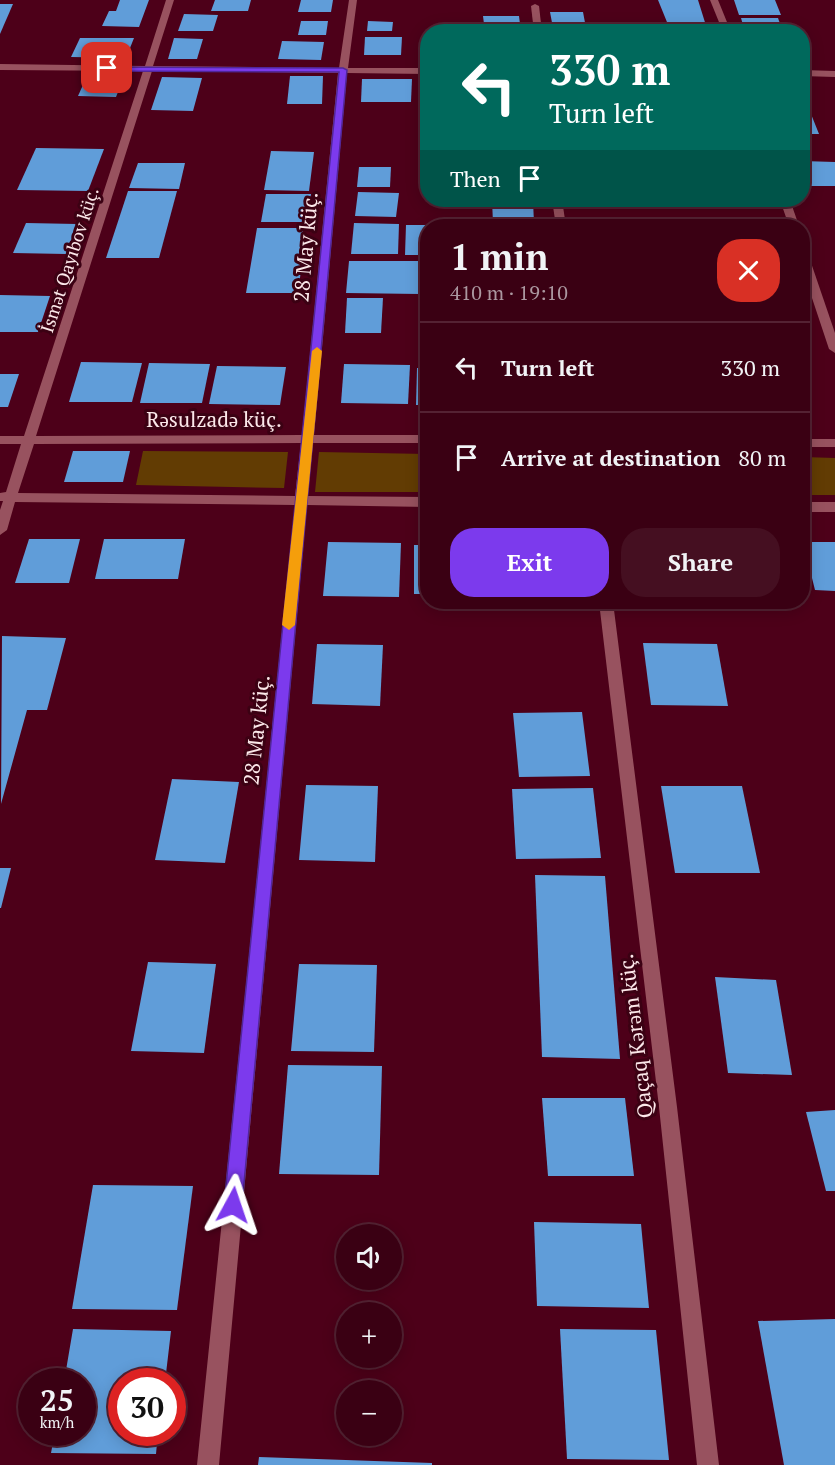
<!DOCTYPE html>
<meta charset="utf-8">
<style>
body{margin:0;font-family:"PT Serif",serif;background:#450f21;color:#f1f3f6;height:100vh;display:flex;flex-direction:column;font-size:22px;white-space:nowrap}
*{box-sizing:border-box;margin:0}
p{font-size:20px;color:#ab97a0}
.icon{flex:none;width:33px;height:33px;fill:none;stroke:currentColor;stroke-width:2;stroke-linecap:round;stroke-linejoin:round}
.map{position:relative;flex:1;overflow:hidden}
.details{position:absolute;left:420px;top:219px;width:390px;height:390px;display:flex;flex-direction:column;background:#3a0013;border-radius:24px;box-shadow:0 3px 15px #0003,0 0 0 2px #542233}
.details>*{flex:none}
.top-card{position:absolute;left:420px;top:24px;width:390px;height:183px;border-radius:24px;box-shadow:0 3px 15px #0003,0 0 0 2px #542233;background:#00695c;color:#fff;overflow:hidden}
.tools{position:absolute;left:336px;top:1224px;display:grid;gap:12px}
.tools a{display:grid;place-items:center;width:66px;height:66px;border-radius:50%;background:#3a0013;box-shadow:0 3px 15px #0003,0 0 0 2px #542233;font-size:30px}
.speed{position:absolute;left:18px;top:1368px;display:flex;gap:12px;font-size:30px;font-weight:700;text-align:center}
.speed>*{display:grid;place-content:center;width:78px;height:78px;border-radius:50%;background:#3a0013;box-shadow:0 3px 15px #0003,0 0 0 2px #542233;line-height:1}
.speed small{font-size:15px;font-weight:400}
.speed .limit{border:9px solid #d22;background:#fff;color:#111}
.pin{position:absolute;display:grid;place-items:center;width:51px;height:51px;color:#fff;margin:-26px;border-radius:12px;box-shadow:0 3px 9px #0006}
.me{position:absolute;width:66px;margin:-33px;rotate:5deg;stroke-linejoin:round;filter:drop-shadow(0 0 4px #0008)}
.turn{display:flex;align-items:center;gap:21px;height:126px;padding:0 30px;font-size:27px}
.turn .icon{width:78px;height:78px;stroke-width:2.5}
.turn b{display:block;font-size:42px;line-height:51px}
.then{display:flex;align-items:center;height:57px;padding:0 30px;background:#0003;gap:12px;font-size:22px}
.round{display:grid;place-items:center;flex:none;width:63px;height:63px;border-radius:24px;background:#450f21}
.head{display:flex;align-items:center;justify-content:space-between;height:102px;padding:0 30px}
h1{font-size:36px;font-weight:700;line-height:45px}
.primary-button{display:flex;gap:12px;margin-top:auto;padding:12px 30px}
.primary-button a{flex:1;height:69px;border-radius:24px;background:#7c3aed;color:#fff;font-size:24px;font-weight:700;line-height:69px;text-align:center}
.primary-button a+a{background:#450f21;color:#f1f3f6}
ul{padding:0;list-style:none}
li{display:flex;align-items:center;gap:18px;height:90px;padding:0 30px;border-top:2px solid #542233}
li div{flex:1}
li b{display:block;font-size:22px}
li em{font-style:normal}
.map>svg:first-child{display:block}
</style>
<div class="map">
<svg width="835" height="1465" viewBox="0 0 835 1465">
<rect width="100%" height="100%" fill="#4d0019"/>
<g fill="#623c03">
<polygon points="143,451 288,452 284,488 136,485"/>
<polygon points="319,452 427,454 427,492 315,492"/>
<polygon points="803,457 835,458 835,495 803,495"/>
</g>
<g fill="#609dd9">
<polygon points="120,0 149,0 139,27 102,26 109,11 116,11"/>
<polygon points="215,0 251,0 248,11 211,11"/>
<polygon points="301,0 333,0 331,12 298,12"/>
<polygon points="658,0 698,0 708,32 671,32"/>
<polygon points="734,0 775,0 781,15 739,15"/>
<polygon points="0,4 13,4 0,34"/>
<polygon points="550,12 583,12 586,28 553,28"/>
<polygon points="184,14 218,15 213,31 178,31"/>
<polygon points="483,16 519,16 521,32 485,32"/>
<polygon points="741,18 778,18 783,32 745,32"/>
<polygon points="301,21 328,21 326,35 298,35"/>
<polygon points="368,21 393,22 392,31 367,31"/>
<polygon points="365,37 402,37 401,55 364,55"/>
<polygon points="80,38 134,38 126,58 71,57"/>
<polygon points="174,38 203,39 197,59 168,59"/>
<polygon points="282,41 324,42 321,60 278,59"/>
<polygon points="87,76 124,77 116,97 78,96"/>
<polygon points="290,76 323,76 322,104 287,104"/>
<polygon points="162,77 202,78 193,111 151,110"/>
<polygon points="803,78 812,108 802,107"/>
<polygon points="362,79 412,79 411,102 361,102"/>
<polygon points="802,114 811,114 819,134 802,134"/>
<polygon points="36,148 104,149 88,191 17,190"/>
<polygon points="271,151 314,152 309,191 264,190"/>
<polygon points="802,161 835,162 835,186 802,186"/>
<polygon points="138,163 185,163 179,189 129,188"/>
<polygon points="359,167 391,167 390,187 357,187"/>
<polygon points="128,191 177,191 159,258 106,258"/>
<polygon points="358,192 399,193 396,217 355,216"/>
<polygon points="266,194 311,194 307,222 261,222"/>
<polygon points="492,200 533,201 534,223 493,223"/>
<polygon points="583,218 646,219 647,226 584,226"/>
<polygon points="26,223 77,224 66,254 13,253"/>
<polygon points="354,223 399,224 398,254 351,254"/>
<polygon points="406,225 428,225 428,255 405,255"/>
<polygon points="257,228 303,228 299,255 303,255 298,293 246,293"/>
<polygon points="349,261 421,261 420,294 346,293"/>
<polygon points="0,295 50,296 38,332 0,332"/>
<polygon points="347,298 383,298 381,333 345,333"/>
<polygon points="81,362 142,363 132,402 69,402"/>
<polygon points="149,363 210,364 202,403 140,403"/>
<polygon points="344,364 410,365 408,404 341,403"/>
<polygon points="217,366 286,367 280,405 209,404"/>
<polygon points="417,368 428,368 428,405 416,405"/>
<polygon points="0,374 19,374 8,407 0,407"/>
<polygon points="73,451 130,451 123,482 64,482"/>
<polygon points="29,539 80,539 69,583 15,583"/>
<polygon points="104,539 185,539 178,579 95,579"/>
<polygon points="328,542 401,543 399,597 323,596"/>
<polygon points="803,542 835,542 835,591 815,590"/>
<rect x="414" y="545" width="14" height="49"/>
<polygon points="2,636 66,638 47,710 27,710 1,804"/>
<polygon points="643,643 717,644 728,706 651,705"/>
<polygon points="317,644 383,645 380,706 312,704"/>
<polygon points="582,712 590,776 519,777 513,713"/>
<polygon points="172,779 239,782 225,863 155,860"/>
<polygon points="306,785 378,786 375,862 299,860"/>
<polygon points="661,786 742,786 760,873 675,873"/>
<polygon points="593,788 601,858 516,859 512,789"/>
<polygon points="0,868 11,868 1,908 0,908"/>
<polygon points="535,875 605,876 620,1059 542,1057"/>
<polygon points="148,962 216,964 204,1053 131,1051"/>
<polygon points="299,964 377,965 374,1052 291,1051"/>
<polygon points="715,977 776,980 792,1075 728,1073"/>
<polygon points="288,1065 382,1066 379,1175 279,1174"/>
<polygon points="542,1098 625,1098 634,1176 548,1176"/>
<polygon points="835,1110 835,1191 826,1191 806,1112"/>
<polygon points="93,1185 193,1186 177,1310 72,1309"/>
<polygon points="534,1222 641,1224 649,1308 537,1306"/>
<polygon points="835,1319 835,1465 784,1465 758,1321"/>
<polygon points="73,1329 171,1331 165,1382 122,1382 122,1432 158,1432 156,1454 51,1453 55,1432 82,1432 82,1382 64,1382"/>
<polygon points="560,1329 656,1330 669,1460 567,1459"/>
<polygon points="259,1457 432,1463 432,1465 258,1465"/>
</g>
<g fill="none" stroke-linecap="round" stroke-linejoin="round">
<g fill="#98525f" fill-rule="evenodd">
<path d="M166,0H174L153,66L339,68L349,0H357L348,68H428V74L347,73L314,435H428V443H313L308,496L428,497V507L307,505L219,1465H197L295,505L15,502L7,530L0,535V510L3,501H0V493L6,492L21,444H0V436H24L143,71L0,70V64L145,66ZM152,71L338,73L302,435L36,436ZM301,443L295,496L18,493L34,444Z"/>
<polygon points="710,0 718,0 731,32 723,32"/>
<polygon points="535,4 539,6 542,32 534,32 531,6"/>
<polygon points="802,70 835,71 835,77 802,76"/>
<polygon points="552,200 562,200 566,226 556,226"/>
<polygon points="780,200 790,200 799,226 789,226"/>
<polygon points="802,248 807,251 835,333 835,353 829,349 802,268"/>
<rect x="802" y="439" width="33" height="8"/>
<rect x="802" y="502" width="33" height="10"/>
<polygon points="599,602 613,602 677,1107 719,1465 697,1465 659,1107"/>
</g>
</g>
<polygon fill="#7c3aed" stroke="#51269a" stroke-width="1.5" points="104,67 343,68 347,70 242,1205 239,1211 233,1214 226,1211 224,1205 339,72 107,71 103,68"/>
<polygon fill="#f59e0b" points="317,347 322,351 295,625 289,630 282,625 312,351"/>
<g text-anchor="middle" stroke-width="6" stroke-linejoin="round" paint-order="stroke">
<g font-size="18" fill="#fbe7e9" stroke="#3b0113">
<text transform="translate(70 260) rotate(-72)" y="6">İsmət Qayıbov küç.</text>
</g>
<g font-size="21" fill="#fbe7e9" stroke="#3b0113">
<text transform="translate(306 247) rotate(-85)" y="7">28 May küç.</text>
<text x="214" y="427">Rəsulzadə küç.</text>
<text transform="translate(257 730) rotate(-84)" y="7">28 May küç.</text>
<text transform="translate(636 1036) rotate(-97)" y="7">Qaçaq Kərəm küç.</text>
</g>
</g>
</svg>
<div class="tools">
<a><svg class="icon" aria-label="sound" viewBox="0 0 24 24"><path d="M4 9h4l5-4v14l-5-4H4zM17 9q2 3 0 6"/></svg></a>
<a>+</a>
<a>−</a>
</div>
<div class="speed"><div>25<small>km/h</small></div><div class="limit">30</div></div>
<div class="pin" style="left:107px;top:68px;background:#d93025"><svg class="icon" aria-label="arrive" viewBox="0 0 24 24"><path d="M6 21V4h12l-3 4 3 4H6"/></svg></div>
<svg class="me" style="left:233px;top:1205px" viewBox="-20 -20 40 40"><path d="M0-17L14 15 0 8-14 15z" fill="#7c3aed" stroke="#fff" stroke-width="4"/></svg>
<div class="top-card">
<div class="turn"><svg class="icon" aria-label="left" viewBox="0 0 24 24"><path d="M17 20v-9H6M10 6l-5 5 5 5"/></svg><div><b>330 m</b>Turn left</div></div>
<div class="then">Then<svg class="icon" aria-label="arrive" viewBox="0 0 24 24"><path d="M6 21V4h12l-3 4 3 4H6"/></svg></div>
</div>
<section class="details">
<div class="head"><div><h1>1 min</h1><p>410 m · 19:10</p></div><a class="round" style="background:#d93025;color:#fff"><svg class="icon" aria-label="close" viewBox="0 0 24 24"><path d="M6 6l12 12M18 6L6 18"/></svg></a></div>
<ul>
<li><svg class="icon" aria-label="left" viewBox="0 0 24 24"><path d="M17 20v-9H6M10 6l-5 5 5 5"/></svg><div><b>Turn left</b></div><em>330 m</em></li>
<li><svg class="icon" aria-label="arrive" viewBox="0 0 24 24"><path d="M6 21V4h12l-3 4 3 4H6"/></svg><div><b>Arrive at destination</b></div><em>80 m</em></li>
</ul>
<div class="primary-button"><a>Exit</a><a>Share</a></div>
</section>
</div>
